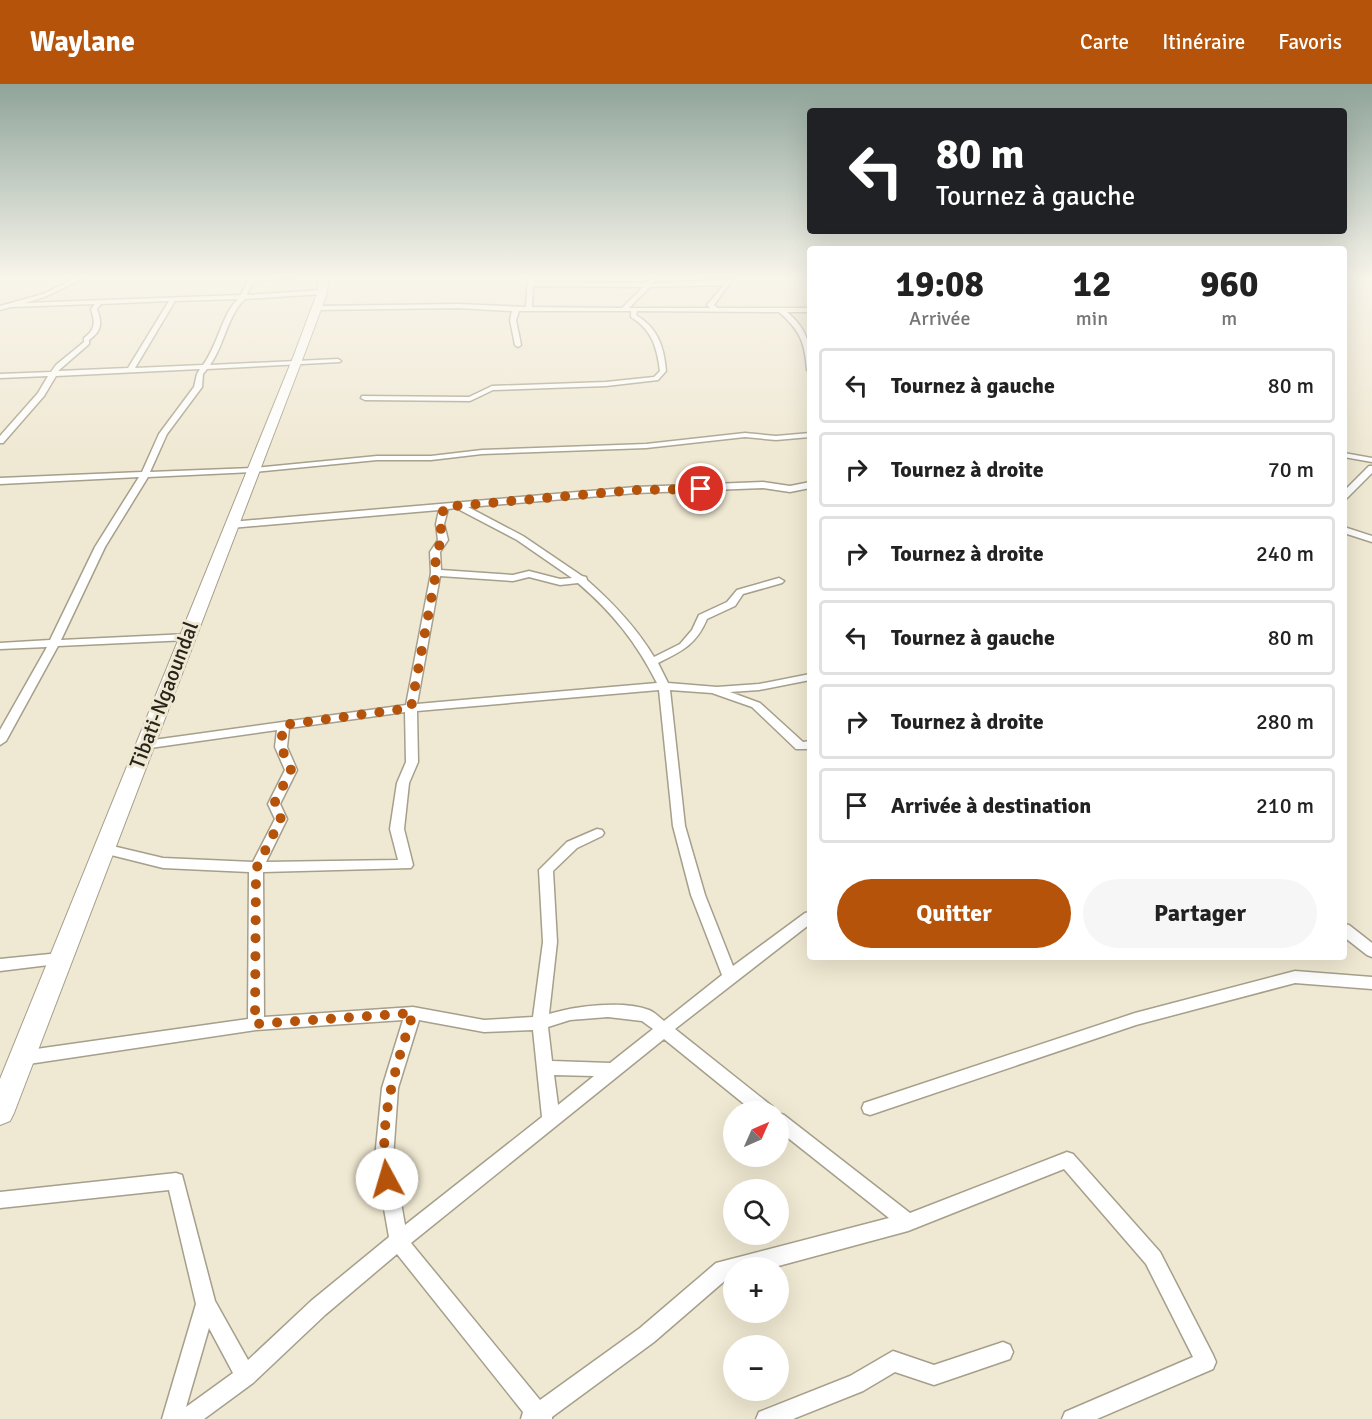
<!DOCTYPE html>
<html lang="fr">
<meta charset="utf-8">
<style>
body{margin:0;font-family:Signika,sans-serif;background:#f6f6f6;color:#222;height:100vh;display:flex;flex-direction:column;font-size:22px;white-space:nowrap}
*{box-sizing:border-box;margin:0}
p{font-size:20px;color:#767676}
.icon{flex:none;width:33px;height:33px;fill:none;stroke:currentColor;stroke-width:2;stroke-linecap:round;stroke-linejoin:round}
.map{position:relative;flex:1;overflow:hidden}
.panel{position:absolute;left:807px;top:162px;width:540px;height:714px;display:flex;flex-direction:column;background:#fff;border-radius:6px;box-shadow:0 6px 24px #0002}
.panel>*{flex:none}
.hud{position:absolute;left:807px;top:24px;width:540px;height:126px;border-radius:6px;box-shadow:0 6px 24px #0002;background:#202124;color:#fff;overflow:hidden}
.needle{width:39px;rotate:45deg}
.buttons{position:absolute;left:723px;top:1017px;display:grid;gap:12px}
.buttons a{display:grid;place-items:center;width:66px;height:66px;border-radius:50%;background:#fff;box-shadow:0 6px 24px #0002;font-size:30px}
.pin{position:absolute;display:grid;place-items:center;width:51px;height:51px;color:#fff;margin:-26px;border:3px solid #fff;border-radius:50%;box-shadow:0 2px 6px #0007}
.me{position:absolute;width:66px;margin:-33px;rotate:354deg;stroke-linejoin:round;filter:drop-shadow(0 0 4px #0008)}
.turn{display:flex;align-items:center;gap:21px;height:126px;padding:0 30px;font-size:27px}
.turn .icon{width:78px;height:78px;stroke-width:2.5}
.turn b{display:block;font-size:42px;line-height:51px}
.eta{display:flex;justify-content:space-evenly;align-items:center;height:102px;text-align:center}
.eta b{font-size:36px;font-weight:700;line-height:42px}
.button{display:flex;gap:12px;margin-top:auto;padding:12px 30px}
.button a{flex:1;height:69px;border-radius:36px;background:#b45309;color:#fff;font-size:24px;font-weight:700;line-height:69px;text-align:center}
.button a+a{background:#f6f6f6;color:#222}
ul{padding:0;list-style:none}
li{display:flex;align-items:center;gap:18px;height:75px;margin:0 12px 9px;padding:0 18px;border:3px solid #e0e0e0;border-radius:6px}
li div{flex:1}
li b{display:block;font-size:22px}
li em{font-style:normal}
header{display:flex;align-items:center;gap:36px;box-sizing:border-box;height:84px;padding:0 30px;background:#b45309;color:#fff}
header strong{font-size:28px}
nav{display:flex;gap:33px;margin-inline-start:auto;font-size:21px}
.map>svg:first-child{display:block}
</style>
<header>
<strong>Waylane</strong>
<nav><a>Carte</a><a>Itinéraire</a><a>Favoris</a></nav>
</header>
<div class="map">
<svg width="1372" height="1335" viewBox="0 0 1372 1335">
<rect width="100%" height="100%" fill="#efe8d2"/>
<g fill="none" stroke-linecap="round" stroke-linejoin="round">
<g stroke="#a59f8b" stroke-width="3">
<g id="minor">
<path d="M80,192H88L47,212L25,219L241,211L249,194L318,192L253,197L247,211L322,206L325,208L322,210L245,215C227,232 225,260 210,281L338,275L341,277L340,278L207,285L203,290L202,303L167,350L150,388L253,384L377,372H431L482,366L646,360L745,349L776,352L810,349V353L776,356L745,353L646,364L482,370L431,376H377L253,388L148,393L105,463L61,556L188,550L193,553L188,556L58,562L6,657L0,661V646L47,563L0,565V559L50,556L95,463L139,393L0,400V394L142,388L159,350L194,303L197,290L200,285L56,292L44,312L3,359H0V352L38,309L48,292L0,294V290L51,288L56,281L84,258V254C96,245 95,238 91,225L95,220L11,223L0,226V222L43,210ZM238,215C222,230 218,261 203,281L135,284L175,217ZM169,217L128,284L58,287L89,260V256C102,247 102,239 97,225L101,220Z"/>
<path d="M528,192H532L533,198L646,199L654,192H660L653,199L732,196L714,221L718,224H810V228H787C809,247 810,260 810,288L807,286C805,258 800,246 779,228L637,227L636,231C658,244 664,263 666,287L658,296L606,302L493,306L470,317L365,316L361,314L362,312L469,313L492,302L606,298L654,293L660,287C657,263 652,246 631,233V227H519L516,236L521,261L518,263L515,261L510,236L512,227L458,224L316,226L313,224L316,222L458,220L526,223ZM724,201L707,221L710,224H629L650,203ZM533,202L643,203L622,224L532,223Z"/>
<polygon points="1344,369 1372,374 1372,378 1344,373"/>
<polygon points="1369,382 1372,382 1372,389 1347,414 1344,415 1344,407"/>
<path d="M763,398L790,402L810,398V404L790,408L763,404L636,409L468,423L523,452L582,492L586,493L587,496C613,519 636,543 654,573L680,560L692,546L699,531L727,518L737,506L779,494L784,497L782,499L743,510L735,522L707,535C696,561 682,567 658,579L668,599L717,603L759,600L810,590V596L759,606L730,608L760,619L803,658L810,657V665H796L752,623L712,609L670,606L685,742L705,811L733,882L805,829L810,828V840L675,945L773,1023L775,1028H754L664,955L411,1159L540,1316L640,1244L716,1179L889,1134L778,1046V1029L784,1031L910,1129L1067,1068L1073,1070L1160,1168L1213,1271L1216,1278L1213,1285L1097,1335H1062L1065,1328L1193,1273L1146,1180L1064,1085L908,1147L771,1184H734V1193L728,1194L654,1258L552,1333V1335H521L523,1328L397,1170L325,1231L253,1299L204,1335H162L196,1220L169,1106L0,1124V1108L176,1089L182,1091L215,1217L248,1276L311,1217L389,1153L375,1074L382,1004L403,936L256,946L22,981L16,979L14,974L16,969L22,967L248,935L249,788L163,784L99,768L97,765L99,762L104,760L163,774L253,778L275,735L268,720L285,686L275,663L277,646L143,665L137,661L139,658L406,621L431,489L430,468L438,456L436,440L439,426L231,444L227,441L231,438L636,403ZM456,424L517,456L572,494L560,495L529,487L513,491L441,486L440,468L448,456L444,440L448,425ZM440,492L513,497L529,493L560,501L578,499C613,529 636,558 657,599L417,620ZM659,606L673,742L691,811L722,891L664,937C659,933 654,928 649,926C622,916 576,922 549,930L557,858L553,787L577,764L602,752L604,749L602,746L597,745L567,758L539,786L543,858L533,933L484,936L413,923L264,933L263,788L411,784L413,781L404,745L409,699L418,678L417,627ZM405,628L406,678L397,699L390,745L398,776L266,778L287,735L280,720L297,686L287,663L289,644ZM608,933L642,937L653,945L610,979L552,977L548,943L570,936ZM419,936L484,948L533,946L542,1033L405,1141L393,1074L398,1004ZM554,991L594,992L558,1021ZM209,1244L233,1289L186,1323Z"/>
<polygon points="1344,443 1372,452 1372,458 1344,449"/>
<polygon points="1344,840 1349,841 1372,859 1372,873 1367,871 1344,853"/>
<polygon points="60,869 65,871 67,875 65,879 0,887 0,875"/>
<polygon points="1295,887 1372,893 1372,905 1295,899 1136,941 870,1031 864,1029 862,1024 864,1019 870,1017 1135,929"/>
<polygon points="1003,1258 1010,1261 1013,1268 1010,1275 934,1301 895,1288 863,1307 793,1335 756,1335 759,1328 850,1292 893,1267 934,1281"/>
</g>
</g>
<g stroke="#a59f8b" stroke-width="2">
<polygon id="trunk" points="320,192 330,192 326,212 304,271 14,1029 10,1037 0,1041 0,995 294,271 316,212"/>
</g>
<use href="#minor" fill="#fff" fill-rule="evenodd"/>
<use href="#trunk" fill="#fff" fill-rule="evenodd"/>
</g>
<linearGradient id="sky" x2="0" y2="1"><stop stop-color="#8fa49a"/><stop offset="0.51" stop-color="#f8f5eb"/><stop offset="1" stop-color="#f8f5eb" stop-opacity="0"/></linearGradient>
<rect width="1372" height="379" fill="url(#sky)"/>
<g fill="none" stroke-linecap="round" stroke-linejoin="round">
<path stroke="#b45309" stroke-width="10" stroke-dasharray="0 18" d="M387,1095C377,1038 396,983 413,929L255,940L256,785L281,735L274,720L291,686L281,663L283,641L411,624L436,489L435,468L443,456L440,440L444,423L636,406L701,405"/>
</g>
<g text-anchor="middle" stroke-width="6" stroke-linejoin="round" paint-order="stroke">
<g font-size="21" fill="#27241c" stroke="#efe8d2">
<text transform="translate(164 611) rotate(-69)" y="7">Tibati-Ngaoundal</text>
</g>
</g>
</svg>
<div class="buttons">
<a><svg class="needle" viewBox="-14 -14 28 28"><path d="M0-13l5 13h-10z" fill="#e53935"/><path d="M0 13l5-13h-10z" fill="#767676"/></svg></a>
<a><svg class="icon" aria-label="search" viewBox="0 0 24 24"><circle cx="10" cy="10" r="6"/><path d="M15 15l6 6"/></svg></a>
<a>+</a>
<a>−</a>
</div>
<div class="pin" style="left:701px;top:405px;background:#d93025"><svg class="icon" aria-label="arrive" viewBox="0 0 24 24"><path d="M6 21V4h12l-3 4 3 4H6"/></svg></div>
<svg class="me" style="left:387px;top:1095px" viewBox="-20 -20 40 40"><circle r="19" fill="#fff"/><path d="M0-13L10 11 0 6-10 11z" fill="#b45309"/></svg>
<div class="hud">
<div class="turn"><svg class="icon" aria-label="left" viewBox="0 0 24 24"><path d="M17 20v-9H6M10 6l-5 5 5 5"/></svg><div><b>80 m</b>Tournez à gauche</div></div>
</div>
<section class="panel">
<div class="eta">
<div><b>19:08</b><p>Arrivée</p></div>
<div><b>12</b><p>min</p></div>
<div><b>960</b><p>m</p></div>
</div>
<ul>
<li><svg class="icon" aria-label="left" viewBox="0 0 24 24"><path d="M17 20v-9H6M10 6l-5 5 5 5"/></svg><div><b>Tournez à gauche</b></div><em>80 m</em></li>
<li><svg class="icon" aria-label="right" viewBox="0 0 24 24"><path d="M7 20v-9h11M14 6l5 5-5 5"/></svg><div><b>Tournez à droite</b></div><em>70 m</em></li>
<li><svg class="icon" aria-label="right" viewBox="0 0 24 24"><path d="M7 20v-9h11M14 6l5 5-5 5"/></svg><div><b>Tournez à droite</b></div><em>240 m</em></li>
<li><svg class="icon" aria-label="left" viewBox="0 0 24 24"><path d="M17 20v-9H6M10 6l-5 5 5 5"/></svg><div><b>Tournez à gauche</b></div><em>80 m</em></li>
<li><svg class="icon" aria-label="right" viewBox="0 0 24 24"><path d="M7 20v-9h11M14 6l5 5-5 5"/></svg><div><b>Tournez à droite</b></div><em>280 m</em></li>
<li><svg class="icon" aria-label="arrive" viewBox="0 0 24 24"><path d="M6 21V4h12l-3 4 3 4H6"/></svg><div><b>Arrivée à destination</b></div><em>210 m</em></li>
</ul>
<div class="button"><a>Quitter</a><a>Partager</a></div>
</section>
</div>
